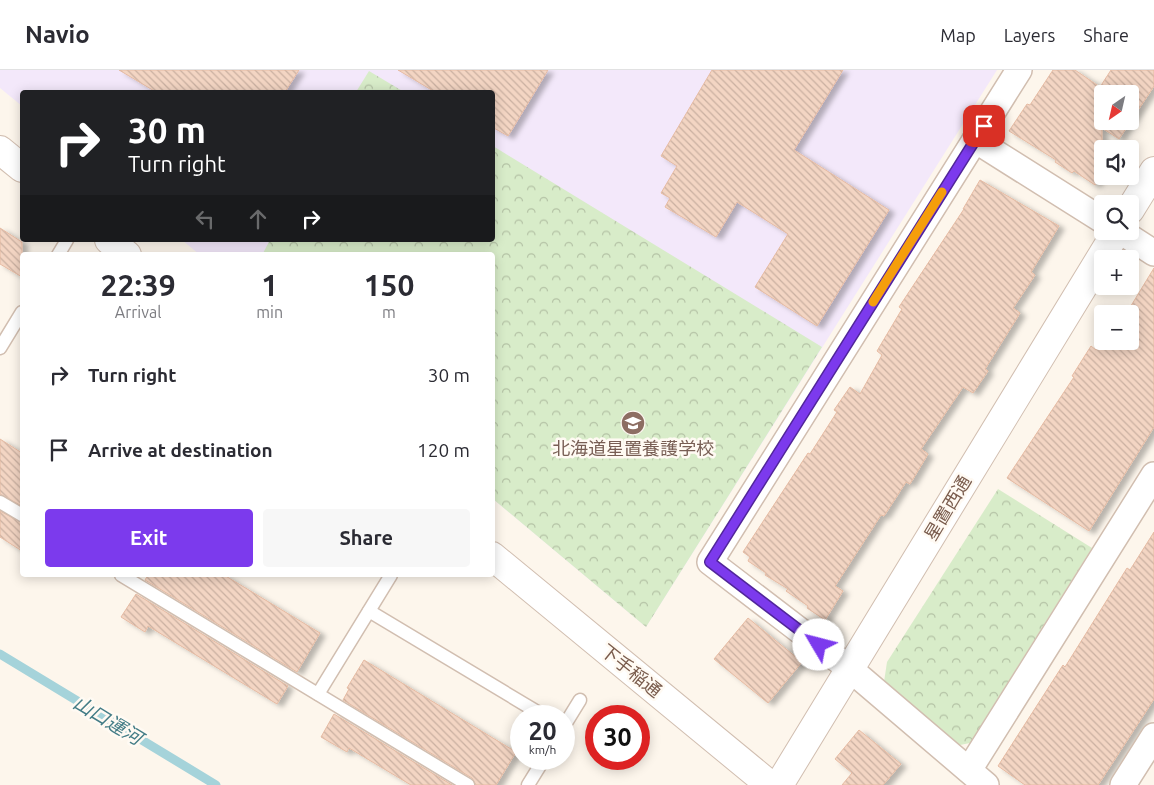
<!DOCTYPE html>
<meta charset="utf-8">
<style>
body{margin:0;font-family:Ubuntu,"Noto Sans JP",sans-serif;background:#f7f7f7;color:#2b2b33;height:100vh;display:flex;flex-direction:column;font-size:19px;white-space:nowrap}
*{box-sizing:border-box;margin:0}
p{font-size:16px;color:#7c7c81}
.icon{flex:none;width:28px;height:28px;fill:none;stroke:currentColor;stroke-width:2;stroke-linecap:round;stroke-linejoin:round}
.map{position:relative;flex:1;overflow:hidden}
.details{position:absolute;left:20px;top:182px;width:475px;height:325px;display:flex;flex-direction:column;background:#fff;border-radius:5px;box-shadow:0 2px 12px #0003}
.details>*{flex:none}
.banner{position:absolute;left:20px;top:20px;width:475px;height:152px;border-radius:5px;box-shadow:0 2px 12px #0003;background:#202124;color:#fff;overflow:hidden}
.needle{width:32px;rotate:214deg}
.buttons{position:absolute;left:1094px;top:15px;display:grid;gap:10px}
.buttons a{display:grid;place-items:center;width:45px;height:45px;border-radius:5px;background:#fff;box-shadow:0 2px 12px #0003;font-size:25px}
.speed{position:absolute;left:510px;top:635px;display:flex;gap:10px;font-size:25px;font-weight:700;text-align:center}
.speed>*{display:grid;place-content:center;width:65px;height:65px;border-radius:50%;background:#fff;box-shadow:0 2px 12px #0003;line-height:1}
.speed small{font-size:12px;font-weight:400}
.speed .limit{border:8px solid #d22;background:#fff;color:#111}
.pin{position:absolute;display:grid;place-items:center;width:42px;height:42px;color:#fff;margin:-21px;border-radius:10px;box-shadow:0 2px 8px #0006}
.me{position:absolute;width:55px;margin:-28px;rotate:307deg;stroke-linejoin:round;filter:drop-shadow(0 0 4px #0008)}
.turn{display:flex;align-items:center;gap:18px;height:105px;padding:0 25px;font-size:22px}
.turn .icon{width:65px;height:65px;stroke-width:2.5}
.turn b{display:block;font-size:35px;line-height:42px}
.lanes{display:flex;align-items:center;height:48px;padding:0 25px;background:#0003;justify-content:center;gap:25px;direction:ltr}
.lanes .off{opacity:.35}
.eta{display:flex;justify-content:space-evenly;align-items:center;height:85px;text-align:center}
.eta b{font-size:30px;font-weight:700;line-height:35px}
.primary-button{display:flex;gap:10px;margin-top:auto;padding:10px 25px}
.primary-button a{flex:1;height:58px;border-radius:5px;background:#7c3aed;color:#fff;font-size:20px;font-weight:700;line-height:58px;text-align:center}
.primary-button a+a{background:#f7f7f7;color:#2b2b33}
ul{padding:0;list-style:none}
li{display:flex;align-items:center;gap:15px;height:75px;padding:0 25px}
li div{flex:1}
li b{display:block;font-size:19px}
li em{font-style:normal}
header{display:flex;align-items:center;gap:30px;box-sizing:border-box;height:70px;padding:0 25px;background:#fff;border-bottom:1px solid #e1e1e2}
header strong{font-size:24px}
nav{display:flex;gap:28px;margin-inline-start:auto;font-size:18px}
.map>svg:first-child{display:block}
</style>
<header>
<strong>Navio</strong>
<nav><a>Map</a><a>Layers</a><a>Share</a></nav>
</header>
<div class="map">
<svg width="1154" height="715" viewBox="0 0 1154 715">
<defs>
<pattern id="forest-crowns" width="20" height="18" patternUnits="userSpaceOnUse" patternTransform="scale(1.25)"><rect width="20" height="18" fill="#d8ecc9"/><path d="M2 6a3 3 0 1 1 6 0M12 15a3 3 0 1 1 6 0" fill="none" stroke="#b4c2a5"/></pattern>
<pattern id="building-back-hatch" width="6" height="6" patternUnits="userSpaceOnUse" patternTransform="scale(1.25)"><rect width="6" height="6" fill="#f3d5c3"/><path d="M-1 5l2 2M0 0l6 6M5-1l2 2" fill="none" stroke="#cab0a1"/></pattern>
<filter id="shadow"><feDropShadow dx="5.5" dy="3" stdDeviation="2.5" flood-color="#0004"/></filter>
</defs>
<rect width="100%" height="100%" fill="#fdf6ec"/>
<polygon fill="#f3e8fa" points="0,0 997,0 646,557 493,429 492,185 200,185 182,170 492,170 492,22 22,22 22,36 0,18"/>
<g fill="url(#forest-crowns)">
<polygon points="369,1 404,22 356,22"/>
<polygon points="493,76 822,277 646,557 493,429 492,185 262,185 270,170 492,170"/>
<polygon points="998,419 1092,478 970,673 960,675 884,612 887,592"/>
</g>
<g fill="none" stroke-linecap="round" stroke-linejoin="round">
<polyline stroke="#a5d3da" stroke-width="9" points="0,584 216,715"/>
</g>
<g fill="url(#building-back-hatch)" stroke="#e6bba3" fill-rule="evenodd" filter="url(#shadow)">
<polygon points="119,0 299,0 285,22 156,22"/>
<polygon points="398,0 548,0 508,66 492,57 492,22 435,22"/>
<polygon points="712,0 843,0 794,80 889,140 817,256 755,217 788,164 737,132 716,167 665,137 670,128 661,123 677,96 661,86"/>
<path d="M1053,0H1075L1100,17L1111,0H1154V16L1119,69L1102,58V103L1095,115L1074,101L1072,103L1055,92L1056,90L1009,61L1027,34L1030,35ZM1102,24H1130V51H1102Z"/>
<polygon points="980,110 1059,156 1031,202 1035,205 1013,238 1020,243 985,299 988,301 973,323 963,317 921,379 928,384 910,414 906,412 884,446 881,445 835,516 843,521 825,550 807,538 808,536 786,521 788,519 765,505 766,503 748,491 750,487 743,482 808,383 810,384 837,342 834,340 850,317 860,324 882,285 877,281 902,239 899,237 964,139 963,139"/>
<polygon points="0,158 22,172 22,207 0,194"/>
<polygon points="1154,198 1154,357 1089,461 1007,408 1074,307 1072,306 1091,276 1096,280 1102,270 1102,271 1130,271 1130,244 1126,244"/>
<polygon points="0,369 22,383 22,436 0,424"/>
<polygon points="0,441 22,453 22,481 0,467"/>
<polygon points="1154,462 1154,629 1098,715 1025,715 998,696 1063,595 1065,597 1127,498 1130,500"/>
<polygon points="148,505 224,505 320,563 297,602 145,510"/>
<polygon points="136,524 288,616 277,634 148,556 145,562 121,547"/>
<polygon points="748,548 802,592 768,633 714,589"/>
<polygon points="364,590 516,682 496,715 476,715 472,708 343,630 349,619 347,618"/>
<polygon points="334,644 452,715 411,715 349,678 347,682 321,667"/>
<polygon points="859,660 901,694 883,715 842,715 852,703 835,689"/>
</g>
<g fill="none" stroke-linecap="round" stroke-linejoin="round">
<g stroke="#d1beb0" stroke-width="15">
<g id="service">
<polyline points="58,185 67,170"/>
<polyline points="0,278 22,242"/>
<polyline points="0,432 22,445"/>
<polyline points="121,505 468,715"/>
<polyline points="369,541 544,646"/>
<polyline points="318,624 391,505"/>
<polyline points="564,656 580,630"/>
<polyline points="528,715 544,689"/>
</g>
</g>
<g stroke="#d1beb0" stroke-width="28">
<g id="minor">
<polyline points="975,70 1102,150"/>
<polyline points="1120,161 1154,183"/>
<polyline points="969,700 1154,405"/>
<polyline points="986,715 850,599 710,492 1019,0"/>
<polyline points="1123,715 1154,666"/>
</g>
</g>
<g stroke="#d1beb0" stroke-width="30">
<g id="tertiary">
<polyline points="0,80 22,98"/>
<polyline points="1130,140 1154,101"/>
<polyline points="109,170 127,185"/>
<polyline points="492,486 770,715"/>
<polyline points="779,715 1117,161"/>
</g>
</g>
<use href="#service" stroke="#fff" stroke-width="12"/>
<use href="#minor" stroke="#fff" stroke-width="25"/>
<use href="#tertiary" stroke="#fff" stroke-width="28"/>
</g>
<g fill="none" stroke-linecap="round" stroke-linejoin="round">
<g stroke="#51269a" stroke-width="12">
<polyline id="route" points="819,575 710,492 984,56"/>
</g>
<use href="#route" stroke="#7c3aed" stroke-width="9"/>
<polyline stroke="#f59e0b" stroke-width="9" points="873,232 942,122"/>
</g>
<defs>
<g id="school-disc" transform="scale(1.25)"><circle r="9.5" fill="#8d6e63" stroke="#fffaf3"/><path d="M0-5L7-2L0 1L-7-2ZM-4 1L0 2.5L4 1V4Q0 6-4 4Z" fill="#fff"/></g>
</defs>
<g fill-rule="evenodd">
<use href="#school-disc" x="633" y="353"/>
</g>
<g text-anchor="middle" stroke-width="5" stroke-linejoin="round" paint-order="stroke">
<g font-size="18" fill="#785e54" stroke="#fffaf3">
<text x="633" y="385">北海道星置養護学校</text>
</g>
<g font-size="18" fill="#7a5c4d" stroke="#fffaf3">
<text transform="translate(948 438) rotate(-59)" y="6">星置西通</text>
<text transform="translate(631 601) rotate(39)" y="6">下手稲通</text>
</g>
<g font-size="19" font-style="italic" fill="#437c86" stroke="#fffaf3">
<text transform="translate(108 650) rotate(31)" y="7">山口運河</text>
</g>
</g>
</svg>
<div class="buttons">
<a><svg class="needle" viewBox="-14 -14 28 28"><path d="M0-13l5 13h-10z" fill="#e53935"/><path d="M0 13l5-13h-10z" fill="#7c7c81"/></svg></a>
<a><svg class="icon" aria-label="sound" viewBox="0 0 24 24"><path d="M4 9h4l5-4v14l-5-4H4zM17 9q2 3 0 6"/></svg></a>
<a><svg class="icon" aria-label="search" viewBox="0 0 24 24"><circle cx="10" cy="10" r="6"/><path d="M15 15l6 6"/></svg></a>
<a>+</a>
<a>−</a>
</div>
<div class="speed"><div>20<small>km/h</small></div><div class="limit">30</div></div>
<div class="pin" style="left:984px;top:56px;background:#d93025"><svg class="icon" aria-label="arrive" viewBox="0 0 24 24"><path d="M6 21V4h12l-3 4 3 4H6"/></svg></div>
<svg class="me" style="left:819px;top:575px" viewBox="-20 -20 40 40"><circle r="19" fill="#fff"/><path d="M0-13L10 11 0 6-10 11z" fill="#7c3aed"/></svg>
<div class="banner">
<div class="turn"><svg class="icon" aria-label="right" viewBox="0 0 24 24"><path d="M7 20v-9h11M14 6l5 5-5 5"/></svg><div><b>30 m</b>Turn right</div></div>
<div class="lanes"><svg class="icon off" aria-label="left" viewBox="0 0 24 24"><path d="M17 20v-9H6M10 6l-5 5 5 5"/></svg><svg class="icon off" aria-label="ahead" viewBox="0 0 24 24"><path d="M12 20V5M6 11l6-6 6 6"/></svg><svg class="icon" aria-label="right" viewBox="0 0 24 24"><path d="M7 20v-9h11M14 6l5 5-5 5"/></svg></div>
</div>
<section class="details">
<div class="eta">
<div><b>22:39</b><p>Arrival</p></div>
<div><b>1</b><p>min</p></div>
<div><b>150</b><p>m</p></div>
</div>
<ul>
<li><svg class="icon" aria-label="right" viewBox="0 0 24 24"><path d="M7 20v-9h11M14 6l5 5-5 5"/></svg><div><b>Turn right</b></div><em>30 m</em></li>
<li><svg class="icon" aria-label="arrive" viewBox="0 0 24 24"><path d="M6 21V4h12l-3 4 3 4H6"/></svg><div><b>Arrive at destination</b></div><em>120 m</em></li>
</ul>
<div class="primary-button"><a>Exit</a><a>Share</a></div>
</section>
</div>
